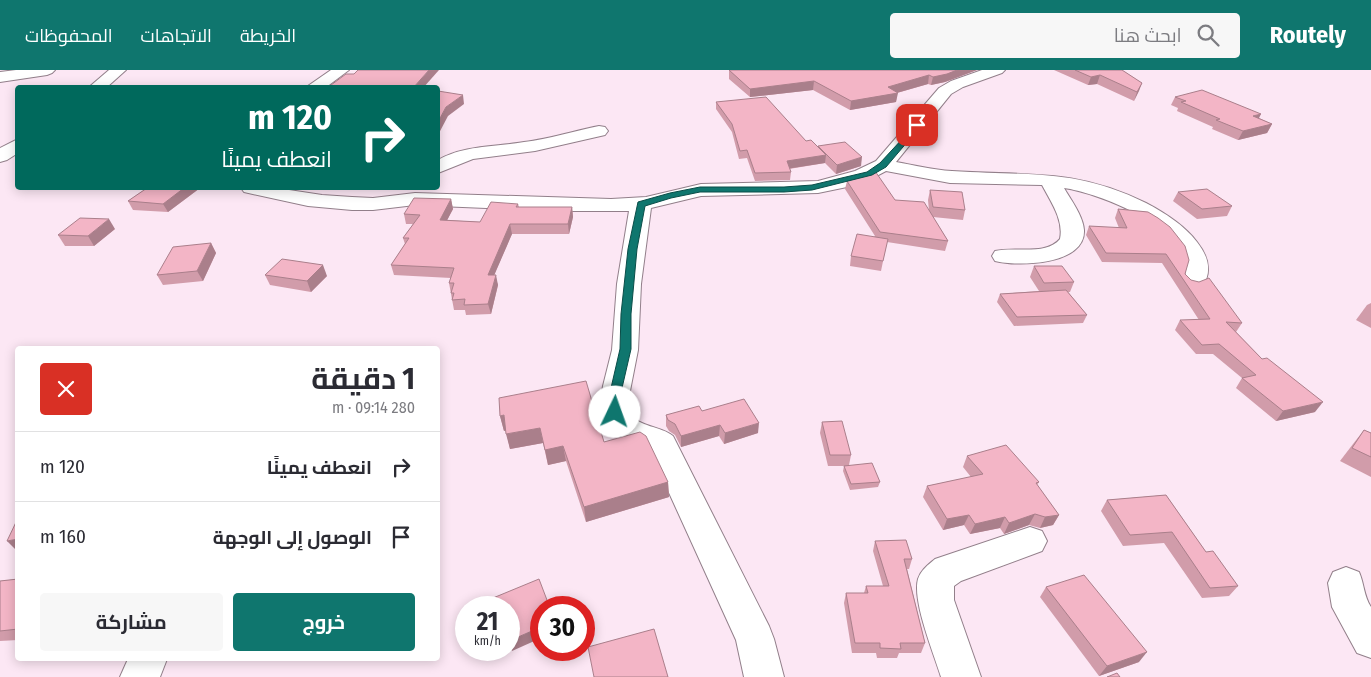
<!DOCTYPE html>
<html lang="ar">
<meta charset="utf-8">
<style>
body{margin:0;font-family:"Fira Sans Condensed",Cairo,sans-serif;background:#f7f7f7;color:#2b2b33;direction:rtl;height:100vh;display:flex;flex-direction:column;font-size:19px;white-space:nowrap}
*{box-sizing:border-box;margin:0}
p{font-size:16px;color:#7c7c81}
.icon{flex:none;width:28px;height:28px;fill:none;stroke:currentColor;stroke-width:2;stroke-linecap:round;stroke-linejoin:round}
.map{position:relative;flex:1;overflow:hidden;direction:ltr}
.side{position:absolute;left:15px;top:276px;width:425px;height:315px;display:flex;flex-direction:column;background:#fff;border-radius:5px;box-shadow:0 2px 12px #0003;direction:rtl}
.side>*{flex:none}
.hud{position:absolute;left:15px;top:15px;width:425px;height:105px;border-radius:5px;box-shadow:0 2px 12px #0003;direction:rtl;background:#00695c;color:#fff;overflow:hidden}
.speed{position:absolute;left:455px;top:526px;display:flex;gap:10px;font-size:25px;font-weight:700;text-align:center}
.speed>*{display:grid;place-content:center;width:65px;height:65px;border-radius:50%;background:#fff;box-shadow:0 2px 12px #0003;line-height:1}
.speed small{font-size:12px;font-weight:400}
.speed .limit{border:8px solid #d22;background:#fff;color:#111}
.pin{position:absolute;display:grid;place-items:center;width:42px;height:42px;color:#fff;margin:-21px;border-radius:10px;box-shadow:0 2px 8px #0006}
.me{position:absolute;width:55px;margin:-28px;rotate:3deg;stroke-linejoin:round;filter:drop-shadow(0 0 4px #0008)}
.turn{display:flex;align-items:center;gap:18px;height:105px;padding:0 25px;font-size:22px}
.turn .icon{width:65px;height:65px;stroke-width:2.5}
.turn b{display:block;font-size:35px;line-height:42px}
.round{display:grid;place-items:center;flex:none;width:52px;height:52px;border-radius:5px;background:#f7f7f7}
.summary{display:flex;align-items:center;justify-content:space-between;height:85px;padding:0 25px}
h1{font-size:30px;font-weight:700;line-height:38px}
.action{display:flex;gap:10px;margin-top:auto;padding:10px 25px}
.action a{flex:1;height:58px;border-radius:5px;background:#0f766e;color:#fff;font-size:20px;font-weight:700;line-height:58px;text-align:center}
.action a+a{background:#f7f7f7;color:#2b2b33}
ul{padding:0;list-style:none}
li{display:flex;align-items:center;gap:15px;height:70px;padding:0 25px;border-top:1px solid #e1e1e2}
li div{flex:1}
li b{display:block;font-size:19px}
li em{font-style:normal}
header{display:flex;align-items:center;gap:30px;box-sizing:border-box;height:70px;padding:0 25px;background:#0f766e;color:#fff}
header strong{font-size:24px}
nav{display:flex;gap:28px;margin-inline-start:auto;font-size:18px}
.search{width:350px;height:45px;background:#f7f7f7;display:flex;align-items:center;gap:12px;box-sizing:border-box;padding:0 18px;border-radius:5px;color:#7c7c81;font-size:19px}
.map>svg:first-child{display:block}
</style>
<header>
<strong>Routely</strong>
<div class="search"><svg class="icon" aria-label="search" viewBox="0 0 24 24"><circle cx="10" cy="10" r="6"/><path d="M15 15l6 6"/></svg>ابحث هنا</div>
<nav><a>الخريطة</a><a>الاتجاهات</a><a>المحفوظات</a></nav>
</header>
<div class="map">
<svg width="1371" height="607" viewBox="0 0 1371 607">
<rect width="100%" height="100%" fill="#fce7f4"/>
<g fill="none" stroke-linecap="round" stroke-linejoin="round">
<g stroke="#927f8a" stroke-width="2">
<g id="minor">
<polygon points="16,0 55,0 52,3 47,5 0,12 0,2"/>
<polygon points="109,0 126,0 106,18 88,18"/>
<polygon points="331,0 349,0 325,18 305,18"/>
<path d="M982,0H1005L1002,3L963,17L951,24L896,92C914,95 933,100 952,101C1027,106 1076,98 1146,133C1165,143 1184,155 1197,172C1208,186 1213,201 1202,217L1194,219L1186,217L1182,212C1184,207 1187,202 1186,197C1183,156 1099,123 1064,118C1071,130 1083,146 1084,160C1086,195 1018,197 995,191L992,186L995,181C1015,176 1046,186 1060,169C1064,150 1051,132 1042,115L950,113L886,101L869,110L847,117L818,123L701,126L651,138L641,214L638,280L629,326L631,344C638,357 661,356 673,366L769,556L774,569L784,607H744L736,570L650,381L641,375L613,363L604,351L600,335L603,316L612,280L617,214L629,141H555L415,135L373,140H352L308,136L244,122L241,118H276L322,125L352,127L373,128L415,123L611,129L646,127L701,114L818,111L855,101L876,91L939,18L951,11Z"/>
<path d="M599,56L605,57L608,61L605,65L535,81L473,89L438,103V90C464,75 495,77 524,72C549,69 574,61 599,56Z"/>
<polygon points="18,69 18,83 7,90 0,92 0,78"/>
<path d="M1030,457L1042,461L1047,471L1042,481L961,511L954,516V530L981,607H941C934,584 912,531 918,509C921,500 928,495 935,489Z"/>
<path d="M1346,497L1359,502C1364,513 1364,527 1371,537V588L1357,583L1332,537L1328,513L1333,502Z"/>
<polygon points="128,589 167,589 160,607 120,607"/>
</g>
</g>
<use href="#minor" fill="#fff" fill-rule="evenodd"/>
</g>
<g fill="#d19caa">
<polygon points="729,0 977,0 945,12 931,15 928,14 897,23 896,32 850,40 813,20 750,27 729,9"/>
<polygon points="1054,0 1122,0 1142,13 1134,31 1097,14 1088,15"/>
<polygon points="1175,27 1259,48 1272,54 1267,63 1238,70 1212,59 1213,57 1177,41 1178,38 1171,35"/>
<polygon points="716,32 806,71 818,78 818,76 861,96 836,104 825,93 789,99 791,102 790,110 755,111 747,88 739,89 732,62 716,39"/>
<polygon points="847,111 895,130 929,141 928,130 930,120 965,140 963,150 933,147 948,171 945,181 887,172 881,201 850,196 851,186 875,166 845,119"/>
<polygon points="147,118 200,118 168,142 133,140 128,131"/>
<polygon points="1178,122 1232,136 1227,146 1197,149 1173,131"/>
<polygon points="451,129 453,139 447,150 480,152 518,134 519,137 572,137 573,147 569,164 512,164 494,205 498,215 491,244 466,245 465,240 454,240 449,213 451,208 394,205 391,195 405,174 403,168 413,154 406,154 404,144"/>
<polygon points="1118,139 1148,142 1185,204 1191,210 1242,253 1236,262 1262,289 1315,342 1276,351 1236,318 1242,308 1213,284 1196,284 1175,260 1180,250 1199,250 1162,193 1102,192 1086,165 1089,156 1119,158 1115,148"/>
<polygon points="115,159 94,176 65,176 58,165"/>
<polygon points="211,173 216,183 203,211 163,215 157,205"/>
<polygon points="1034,196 1074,212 1070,222 1068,222 1087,245 1083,253 1014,256 997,232 1000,224 1039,221 1030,207"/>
<polygon points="265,205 327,206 311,222 270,215"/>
<polygon points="1371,233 1371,258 1356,250 1367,235"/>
<polygon points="702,341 758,363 724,374 719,366 681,377 675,365 669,361 666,356 666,345"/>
<polygon points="500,346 604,372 668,412 669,427 586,452 566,391 548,395 543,373 510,379 506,360 504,361"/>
<polygon points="822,352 851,385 849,395 880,412 878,417 850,420 843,401 844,396 828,396 820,363"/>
<polygon points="1364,360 1371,363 1371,407 1340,391 1353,374"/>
<polygon points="967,386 1039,412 1037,415 1059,445 1053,455 1040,458 1029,455 1004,464 1000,458 970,464 964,455 943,460 923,427 927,416 971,407 963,397"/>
<polygon points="1166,425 1206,482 1238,516 1229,526 1202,528 1164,473 1123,476 1101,441 1107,430"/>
<polygon points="875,471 912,489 909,499 907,499 925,573 921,583 899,583 897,588 877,588 876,583 852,583 844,533 846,523 864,523 866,516 883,516 873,481"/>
<polygon points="18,509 18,570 0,571 0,511"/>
<polygon points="1046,517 1139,592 1099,606 1040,527"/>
</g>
<g fill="#aa7f8b">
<polygon points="429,0 439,0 423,18 413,18"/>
<polygon points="957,0 977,0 945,12 931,15 933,7"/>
<polygon points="929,5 928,14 893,24 898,23 896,32 850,40 851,31 888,17"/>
<polygon points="1100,5 1097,14 1088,15 1091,7"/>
<polygon points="814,11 813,20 750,27 750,19"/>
<polygon points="1142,13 1139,21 1134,31 1137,22"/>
<polygon points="463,25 464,34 448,46 438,65 438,52 446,37"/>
<polygon points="1261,44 1257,52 1253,46"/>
<polygon points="1272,54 1267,63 1238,70 1243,61"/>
<polygon points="826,85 825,93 786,99 787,91"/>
<polygon points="862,87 861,96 836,104 837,95"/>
<polygon points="184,118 200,118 168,142 163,134"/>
<polygon points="451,129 453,139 442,160 440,150"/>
<polygon points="572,137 573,147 569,164 568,154"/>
<polygon points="109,149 115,159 94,176 88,166"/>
<polygon points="510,154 512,164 490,215 488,205"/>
<polygon points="211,173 216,183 203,211 197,201"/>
<polygon points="323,195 327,206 311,222 307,211"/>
<polygon points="496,205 498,215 491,244 488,234"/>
<polygon points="1323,332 1315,342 1276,351 1283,341"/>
<polygon points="504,345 507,360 504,361 500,346"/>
<polygon points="759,353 758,363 724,374 725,363"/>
<polygon points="720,355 719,366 681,377 681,366"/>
<polygon points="540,358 543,373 510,379 506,364"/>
<polygon points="563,376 566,391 548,395 545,380"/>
<polygon points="668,412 669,427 586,452 584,437"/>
<polygon points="1035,444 1029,455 1004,464 1009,453"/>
<polygon points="969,445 964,455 943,460 947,449"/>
<polygon points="1059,445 1053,455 1040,458 1045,447"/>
<polygon points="1005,447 1000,458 970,464 975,454"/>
<polygon points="18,469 18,482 7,471"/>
<polygon points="541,557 541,568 512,581 509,571"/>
<polygon points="1147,582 1139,592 1099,606 1107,596"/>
</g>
<g fill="#f3b5c6" stroke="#aa7f8b">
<polygon points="358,0 429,0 413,18 327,18 346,4 354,4"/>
<polygon points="729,0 957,0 947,4 933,7 929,5 888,17 898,23 851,31 814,11 750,19"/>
<polygon points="1075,0 1122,0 1142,13 1137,22 1100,5 1091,7"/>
<polygon points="1202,20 1261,44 1253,46 1272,54 1243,61 1216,50 1220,49 1181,32 1186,31 1175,27"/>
<polygon points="438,21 463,25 446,37 438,52"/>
<polygon points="766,27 806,71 811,70 826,85 787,91 791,102 755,103 747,80 740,81 732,54 716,32"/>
<polygon points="845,72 862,87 837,95 818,76"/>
<polygon points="875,101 895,130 924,132 948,171 880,162 847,111"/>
<polygon points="147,118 184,118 163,134 128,131"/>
<polygon points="1207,119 1232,136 1202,139 1178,122"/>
<polygon points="930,120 962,122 965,140 933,137"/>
<polygon points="414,128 451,129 440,150 480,152 491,132 518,134 516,137 572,137 568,154 510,154 488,205 496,205 488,234 464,235 465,229 452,230 454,223 451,223 454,213 449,213 454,198 391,195 409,168 403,168 420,145 404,144"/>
<polygon points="1118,139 1148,142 1158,148 1170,157 1185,176 1189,190 1185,204 1191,210 1199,212 1209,208 1242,253 1226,252 1262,289 1267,288 1323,332 1283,341 1242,308 1256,305 1219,274 1202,275 1180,250 1210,249 1166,184 1106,183 1089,156 1127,158"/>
<polygon points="80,148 109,149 88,166 58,165"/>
<polygon points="857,164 888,169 883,191 851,186"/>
<polygon points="211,173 197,201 157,205 173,177"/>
<polygon points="282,189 323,195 307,211 265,205"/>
<polygon points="1034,196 1062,196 1074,212 1044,213"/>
<polygon points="1066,220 1087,245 1017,247 1000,224"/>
<polygon points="586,311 604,372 640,362 646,366 668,412 584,437 563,376 545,380 540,358 506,364 504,345 500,346 499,328"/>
<polygon points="744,329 759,353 725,363 720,355 681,366 675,354 668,350 666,345 699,336 702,341"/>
<polygon points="842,351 851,385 830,385 822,352"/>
<polygon points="1364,360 1371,363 1371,387 1352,378"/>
<polygon points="1006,375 1039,412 1036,413 1059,445 1045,447 1035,444 1009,453 1005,447 975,454 969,445 947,449 927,416 983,404 967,386"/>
<polygon points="872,393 880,412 851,414 844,396"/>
<polygon points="1166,425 1206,482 1213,481 1238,516 1210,518 1172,462 1130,465 1107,430"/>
<polygon points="18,448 18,469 7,471"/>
<polygon points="906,470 912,489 904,489 925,573 900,573 901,579 880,578 880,573 855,573 846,523 868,523 866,516 889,516 875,471"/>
<polygon points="1084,505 1147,582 1107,596 1046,517"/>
<polygon points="18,509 18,559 0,561 0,511"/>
<polygon points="539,509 550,538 541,538 541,557 509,571 509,538 497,538 493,528"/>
<polygon points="654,559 668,607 594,607 588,577"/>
<polygon points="1117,603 1120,607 1107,607"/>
</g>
<polygon fill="#0f766e" stroke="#0a4d48" points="917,53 921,55 920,57 886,97 872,105 812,120 784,122 700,122 671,128 645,136 637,179 631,244 631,279 622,318 621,342 615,347 611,345 609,342 611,318 620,279 621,244 628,179 638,132 670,123 700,117 784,117 812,115 867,102 880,93"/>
</svg>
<div class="speed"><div>21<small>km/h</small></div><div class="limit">30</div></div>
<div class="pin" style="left:917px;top:55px;background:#d93025"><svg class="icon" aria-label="arrive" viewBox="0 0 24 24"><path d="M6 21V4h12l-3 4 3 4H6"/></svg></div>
<svg class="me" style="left:615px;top:342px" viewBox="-20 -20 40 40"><circle r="19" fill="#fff"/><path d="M0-13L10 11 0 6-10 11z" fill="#0f766e"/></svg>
<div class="hud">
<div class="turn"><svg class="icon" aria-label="right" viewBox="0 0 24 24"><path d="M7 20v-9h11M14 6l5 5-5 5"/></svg><div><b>120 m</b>انعطف يمينًا</div></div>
</div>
<section class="side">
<div class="summary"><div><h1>1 دقيقة</h1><p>280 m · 09:14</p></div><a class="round" style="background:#d93025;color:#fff"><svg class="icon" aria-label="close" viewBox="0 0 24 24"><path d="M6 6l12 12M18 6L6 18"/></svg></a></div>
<ul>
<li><svg class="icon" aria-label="right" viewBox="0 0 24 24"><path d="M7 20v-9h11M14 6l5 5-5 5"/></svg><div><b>انعطف يمينًا</b></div><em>120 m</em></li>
<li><svg class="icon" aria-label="arrive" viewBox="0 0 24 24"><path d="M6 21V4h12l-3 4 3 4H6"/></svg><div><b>الوصول إلى الوجهة</b></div><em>160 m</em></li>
</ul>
<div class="action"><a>خروج</a><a>مشاركة</a></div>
</section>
</div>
